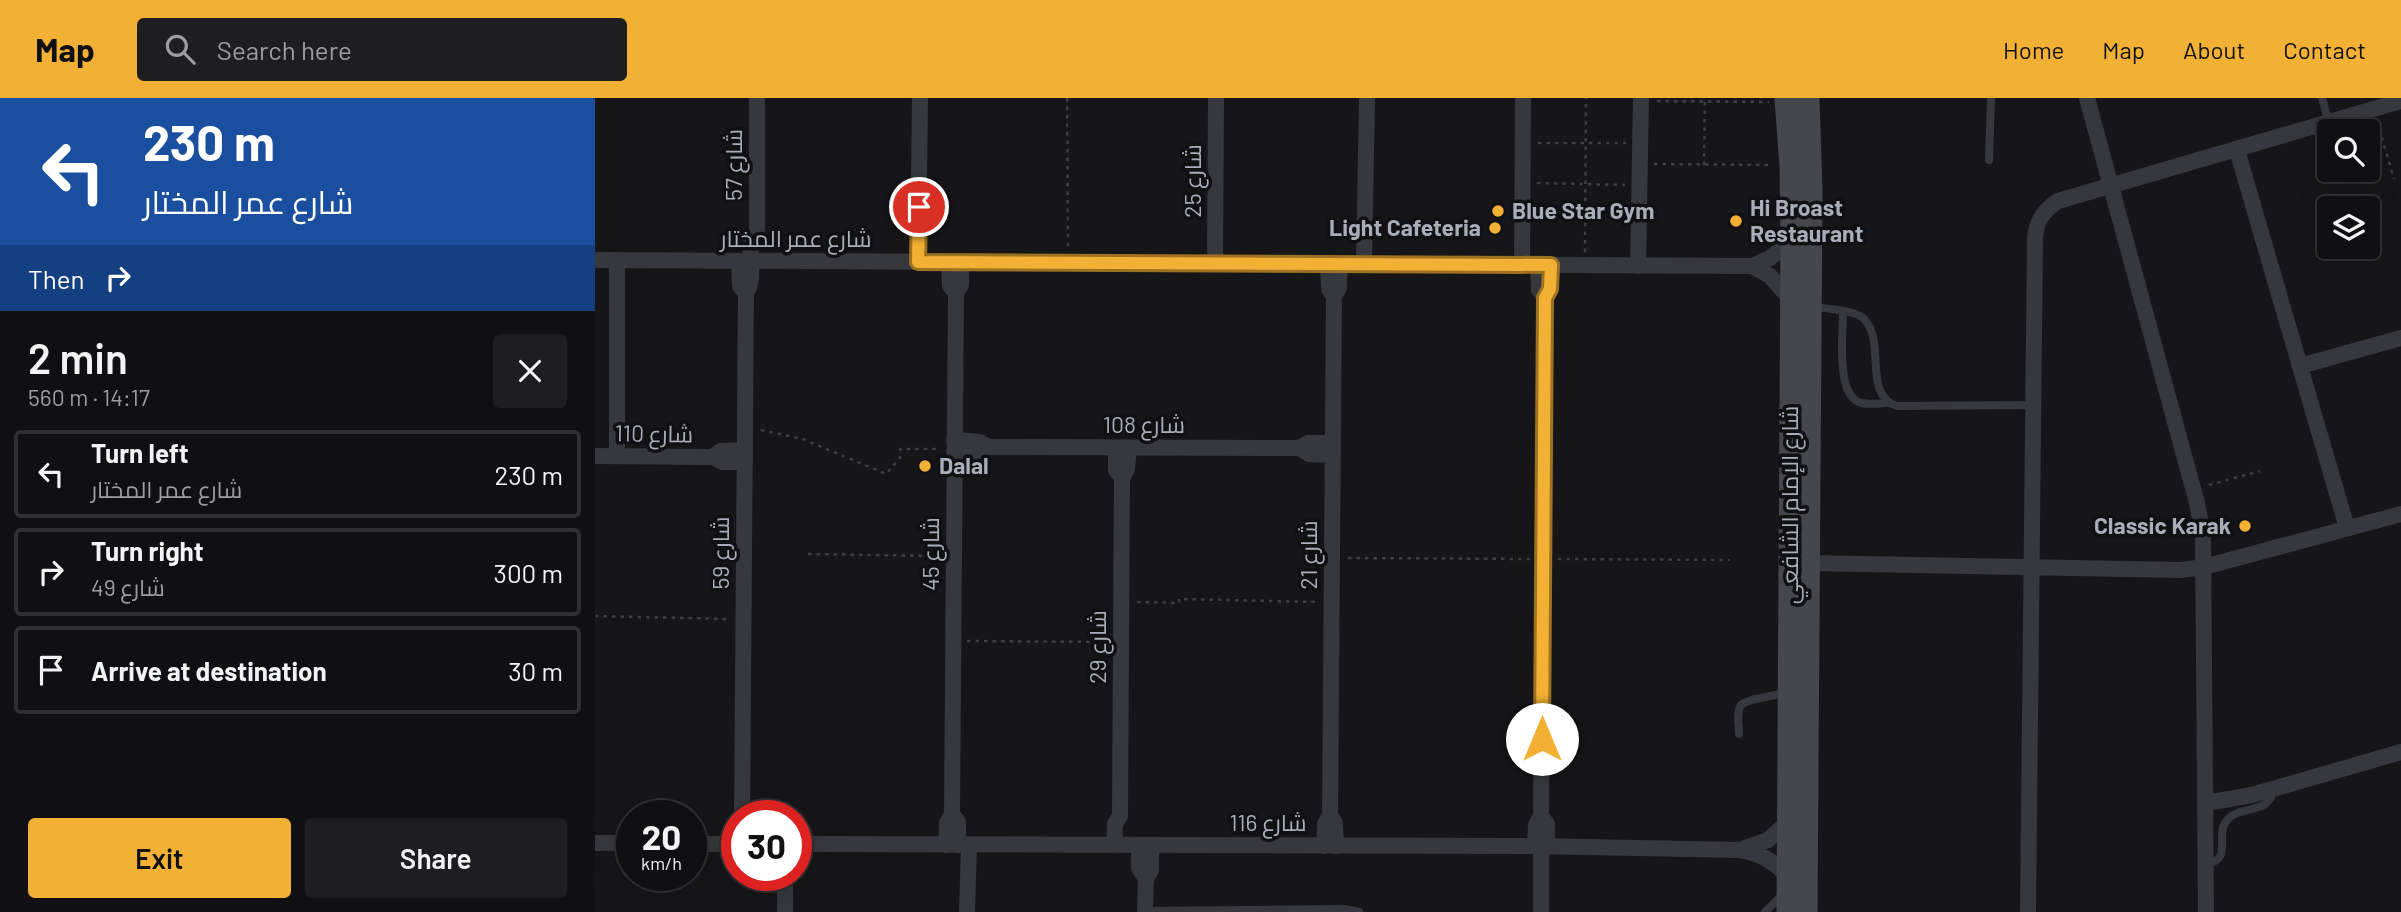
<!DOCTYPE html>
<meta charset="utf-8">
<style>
body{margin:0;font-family:Barlow,Cairo,sans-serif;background:#1e1e20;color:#f1f3f6;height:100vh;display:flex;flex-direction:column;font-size:26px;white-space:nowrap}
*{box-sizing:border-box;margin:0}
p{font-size:23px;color:#9c9d9f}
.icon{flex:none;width:38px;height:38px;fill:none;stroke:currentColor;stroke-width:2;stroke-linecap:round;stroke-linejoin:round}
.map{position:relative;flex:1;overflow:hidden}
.side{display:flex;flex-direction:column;background:#101012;width:595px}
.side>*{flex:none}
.guide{background:#1a4fa0;color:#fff;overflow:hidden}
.buttons{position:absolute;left:1722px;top:21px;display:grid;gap:14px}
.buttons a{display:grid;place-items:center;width:63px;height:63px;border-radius:7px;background:#101012;box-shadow:0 7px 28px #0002,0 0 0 2px #303032;font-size:35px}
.speed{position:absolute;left:21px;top:702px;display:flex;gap:14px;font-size:35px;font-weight:700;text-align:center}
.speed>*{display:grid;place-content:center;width:91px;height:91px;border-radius:50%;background:#101012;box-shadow:0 7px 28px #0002,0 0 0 2px #303032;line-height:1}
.speed small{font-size:18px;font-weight:400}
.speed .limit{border:10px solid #d22;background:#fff;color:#111}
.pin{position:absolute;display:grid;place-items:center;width:60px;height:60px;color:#fff;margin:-30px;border:4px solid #fff;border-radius:50%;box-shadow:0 2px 7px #0007}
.me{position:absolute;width:77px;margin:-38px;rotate:0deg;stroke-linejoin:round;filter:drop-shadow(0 0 5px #0008)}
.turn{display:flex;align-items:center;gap:24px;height:147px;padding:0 28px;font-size:32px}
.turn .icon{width:91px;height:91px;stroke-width:2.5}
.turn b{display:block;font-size:49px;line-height:60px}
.then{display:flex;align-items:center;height:66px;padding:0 28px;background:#0003;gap:14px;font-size:26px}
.round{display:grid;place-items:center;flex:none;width:74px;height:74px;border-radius:7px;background:#1e1e20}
.summary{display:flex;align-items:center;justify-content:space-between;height:119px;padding:0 28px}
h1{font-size:42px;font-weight:600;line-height:52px}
.button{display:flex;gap:14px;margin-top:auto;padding:14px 28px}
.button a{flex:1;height:80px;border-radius:7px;background:#f2b134;color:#111;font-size:28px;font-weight:600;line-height:80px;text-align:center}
.button a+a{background:#1e1e20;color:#f1f3f6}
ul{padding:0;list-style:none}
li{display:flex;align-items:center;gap:21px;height:88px;margin:0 14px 10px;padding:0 14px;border:4px solid #303032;border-radius:7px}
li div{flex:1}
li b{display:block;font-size:26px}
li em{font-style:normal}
header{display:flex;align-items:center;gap:42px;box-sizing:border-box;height:98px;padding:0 35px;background:#f2b134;color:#111}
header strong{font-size:33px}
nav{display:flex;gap:38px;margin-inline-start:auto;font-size:24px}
.search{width:490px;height:63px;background:#1e1e20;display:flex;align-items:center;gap:18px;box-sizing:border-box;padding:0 24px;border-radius:7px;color:#9c9d9f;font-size:26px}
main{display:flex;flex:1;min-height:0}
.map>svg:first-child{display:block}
</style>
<header>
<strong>Map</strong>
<div class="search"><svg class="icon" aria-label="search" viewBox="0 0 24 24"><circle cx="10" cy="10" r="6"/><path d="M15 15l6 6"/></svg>Search here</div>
<nav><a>Home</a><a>Map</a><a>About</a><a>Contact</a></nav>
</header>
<main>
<section class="side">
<div class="guide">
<div class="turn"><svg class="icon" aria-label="left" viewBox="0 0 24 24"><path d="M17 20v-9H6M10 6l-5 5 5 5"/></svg><div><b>230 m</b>شارع عمر المختار</div></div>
<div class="then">Then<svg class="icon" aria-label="right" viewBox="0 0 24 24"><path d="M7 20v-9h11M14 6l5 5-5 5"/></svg></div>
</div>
<div class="summary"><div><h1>2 min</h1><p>560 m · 14:17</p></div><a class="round"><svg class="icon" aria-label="close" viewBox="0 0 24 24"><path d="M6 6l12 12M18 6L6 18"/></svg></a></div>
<ul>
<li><svg class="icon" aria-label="left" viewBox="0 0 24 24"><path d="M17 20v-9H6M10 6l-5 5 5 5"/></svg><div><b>Turn left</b><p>شارع عمر المختار</p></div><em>230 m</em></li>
<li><svg class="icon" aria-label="right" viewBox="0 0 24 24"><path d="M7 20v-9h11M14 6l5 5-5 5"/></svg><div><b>Turn right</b><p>شارع 49</p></div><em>300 m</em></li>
<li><svg class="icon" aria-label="arrive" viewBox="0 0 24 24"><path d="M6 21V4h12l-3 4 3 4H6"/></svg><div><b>Arrive at destination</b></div><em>30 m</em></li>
</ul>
<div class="button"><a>Exit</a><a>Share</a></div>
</section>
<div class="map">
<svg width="1806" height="814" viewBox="0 0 1806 814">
<rect width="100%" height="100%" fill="#161618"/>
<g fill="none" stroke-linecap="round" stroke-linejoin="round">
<g stroke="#3d3f44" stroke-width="2.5" stroke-dasharray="3.5 5" stroke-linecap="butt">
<polyline points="472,0 473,151"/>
<polyline points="1062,3 1174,4"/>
<polyline points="1782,23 1799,81"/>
<polyline points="943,45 1031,45"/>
<polyline points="1059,66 1178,67"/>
<polyline points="1109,67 1110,0"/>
<polyline points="942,85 1030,87"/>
<polyline points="990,154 991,0"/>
<polyline points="166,332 208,341 291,376 305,360 305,351 345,351"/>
<polyline points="1614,387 1665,373"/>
<polyline points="213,456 345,458"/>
<polyline points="753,460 935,461"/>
<polyline points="963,461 1135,462"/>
<polyline points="542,504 584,505 584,501 723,504"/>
<polyline points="0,518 135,521"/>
<polyline points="372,543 512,544"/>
</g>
<g stroke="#37383d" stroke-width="8">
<polyline points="1727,0 1734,25"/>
<polyline points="1394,62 1396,0"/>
<path d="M1218,209C1230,210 1258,212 1267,219C1293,241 1266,296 1302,308L1438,307"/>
<path d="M1248,213C1248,235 1240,300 1267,305C1275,307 1286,305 1294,305"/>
<path d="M1144,636C1144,628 1141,614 1146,607C1150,601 1182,598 1191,594"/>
<path d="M1611,766C1639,762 1619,737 1632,722C1646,706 1675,718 1679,690"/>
<polyline points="550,813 749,811 764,814"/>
<polyline points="1170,814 1188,796"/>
</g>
<g stroke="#37383d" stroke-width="16">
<polyline points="1492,0 1602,405 1608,437 1611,814"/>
<polyline points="1642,52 1752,430"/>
<polyline points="0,162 1157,168 1175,160 1197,142"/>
<polyline points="22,162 22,358"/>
<polyline points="144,163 145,188 151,195"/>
<polyline points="323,164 325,0"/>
<polyline points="354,164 355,188 361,195"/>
<polyline points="620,166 621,0"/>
<polyline points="733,166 734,191 739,198"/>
<polyline points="769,166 772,0"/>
<polyline points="927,167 928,0"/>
<polyline points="943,167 944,192 950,200"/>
<polyline points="1043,168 1046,0"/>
<polyline points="1157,168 1175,178 1196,202"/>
<polyline points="1705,268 1806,240"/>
<polyline points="359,342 385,344 393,349"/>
<polyline points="521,350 521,372 527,380"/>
<polyline points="705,350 713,345 738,345"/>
<polyline points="359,354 385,354 393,349 705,350 714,356 738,357"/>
<polyline points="0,358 118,359 127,364 150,364"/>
<polyline points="118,359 126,353 150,352"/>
<polyline points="1214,465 1586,472 1609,469 1806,416"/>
<polyline points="1611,705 1657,697 1806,654"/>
<polyline points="735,717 740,725 741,748"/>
<path d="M145,718L147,716L151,195C164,177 147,151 162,133V0"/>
<polyline points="946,718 952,726 952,749"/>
<polyline points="0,745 37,745"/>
<polyline points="96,746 142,746"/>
<path d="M201,746L940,748L1145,752C1164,755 1180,763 1193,779"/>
<polyline points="351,747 352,725 357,716"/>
<polyline points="363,747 363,724 357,716 361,195 366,187 366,164"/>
<polyline points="519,747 520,726 525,718 527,380 532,371 534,350"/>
<polyline points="544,747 544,770 551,781"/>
<polyline points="729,748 730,726 735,717 739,198 744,190 745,166"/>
<polyline points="940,748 941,727 946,718 950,200 955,191 956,167"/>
<polyline points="1147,751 1173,742 1193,724"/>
<polyline points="190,814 190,779 192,777"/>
<polyline points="372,814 374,747"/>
<polyline points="550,814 551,781 556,772 556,747"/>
<polyline points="946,814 946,749"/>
<path d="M1433,814L1440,140C1441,123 1449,112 1463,103L1806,3"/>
</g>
<g stroke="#45474d" stroke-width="23">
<polyline points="1191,0 1196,68 1197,142 1193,814"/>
<polyline points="1211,814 1216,92 1213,0"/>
</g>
</g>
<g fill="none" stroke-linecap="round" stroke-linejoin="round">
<g stroke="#9d7322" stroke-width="18">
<polyline id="route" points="324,109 323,164 956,167 955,191 950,200 947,641"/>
</g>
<use href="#route" stroke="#f2b134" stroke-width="12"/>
</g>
<g fill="#f2b134" stroke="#111113" stroke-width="2.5">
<circle cx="903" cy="113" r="7"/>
<circle cx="1141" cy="123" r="7"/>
<circle cx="900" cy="130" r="7"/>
<circle cx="330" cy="368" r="7"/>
<circle cx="1650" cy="428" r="7"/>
</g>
<g text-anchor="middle" stroke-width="7" stroke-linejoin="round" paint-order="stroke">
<g font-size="23" fill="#a8adb8" stroke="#111113">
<text transform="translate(139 67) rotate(-90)" y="8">شارع 57</text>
<text transform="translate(598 83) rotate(-90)" y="8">شارع 25</text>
<text x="201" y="149">شارع عمر المختار</text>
<text x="549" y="335">شارع 108</text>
<text transform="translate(59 336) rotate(1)" y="8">شارع 110</text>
<text transform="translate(1195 407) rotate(-90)" y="8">شارع الإمام الشافعي</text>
<text transform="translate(126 455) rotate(-90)" y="8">شارع 59</text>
<text transform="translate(336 456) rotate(-90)" y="8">شارع 45</text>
<text transform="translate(714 457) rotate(-90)" y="8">شارع 21</text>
<text transform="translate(503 549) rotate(-90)" y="8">شارع 29</text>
<text x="673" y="733">شارع 116</text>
</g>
<g font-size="23" font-weight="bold" fill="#a8adb8" stroke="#111113" text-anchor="start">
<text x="1155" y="118">Hi Broast<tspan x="1155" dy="26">Restaurant</tspan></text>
<text x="917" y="121">Blue Star Gym</text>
<text x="886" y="138" text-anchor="end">Light Cafeteria</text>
<text x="344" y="376">Dalal</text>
<text x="1636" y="436" text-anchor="end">Classic Karak</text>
</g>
</g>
</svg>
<div class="buttons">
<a><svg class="icon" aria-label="search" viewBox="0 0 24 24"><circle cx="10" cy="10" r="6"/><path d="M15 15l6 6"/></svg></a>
<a><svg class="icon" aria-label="layers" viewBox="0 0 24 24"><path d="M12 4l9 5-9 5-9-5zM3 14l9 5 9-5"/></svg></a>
</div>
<div class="speed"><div>20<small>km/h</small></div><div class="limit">30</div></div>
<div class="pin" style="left:324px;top:109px;background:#d93025"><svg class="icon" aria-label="arrive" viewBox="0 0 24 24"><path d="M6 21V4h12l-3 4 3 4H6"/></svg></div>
<svg class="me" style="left:947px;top:641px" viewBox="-20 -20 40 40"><circle r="19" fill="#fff"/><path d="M0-13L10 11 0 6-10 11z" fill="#f2b134"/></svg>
</div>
</main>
